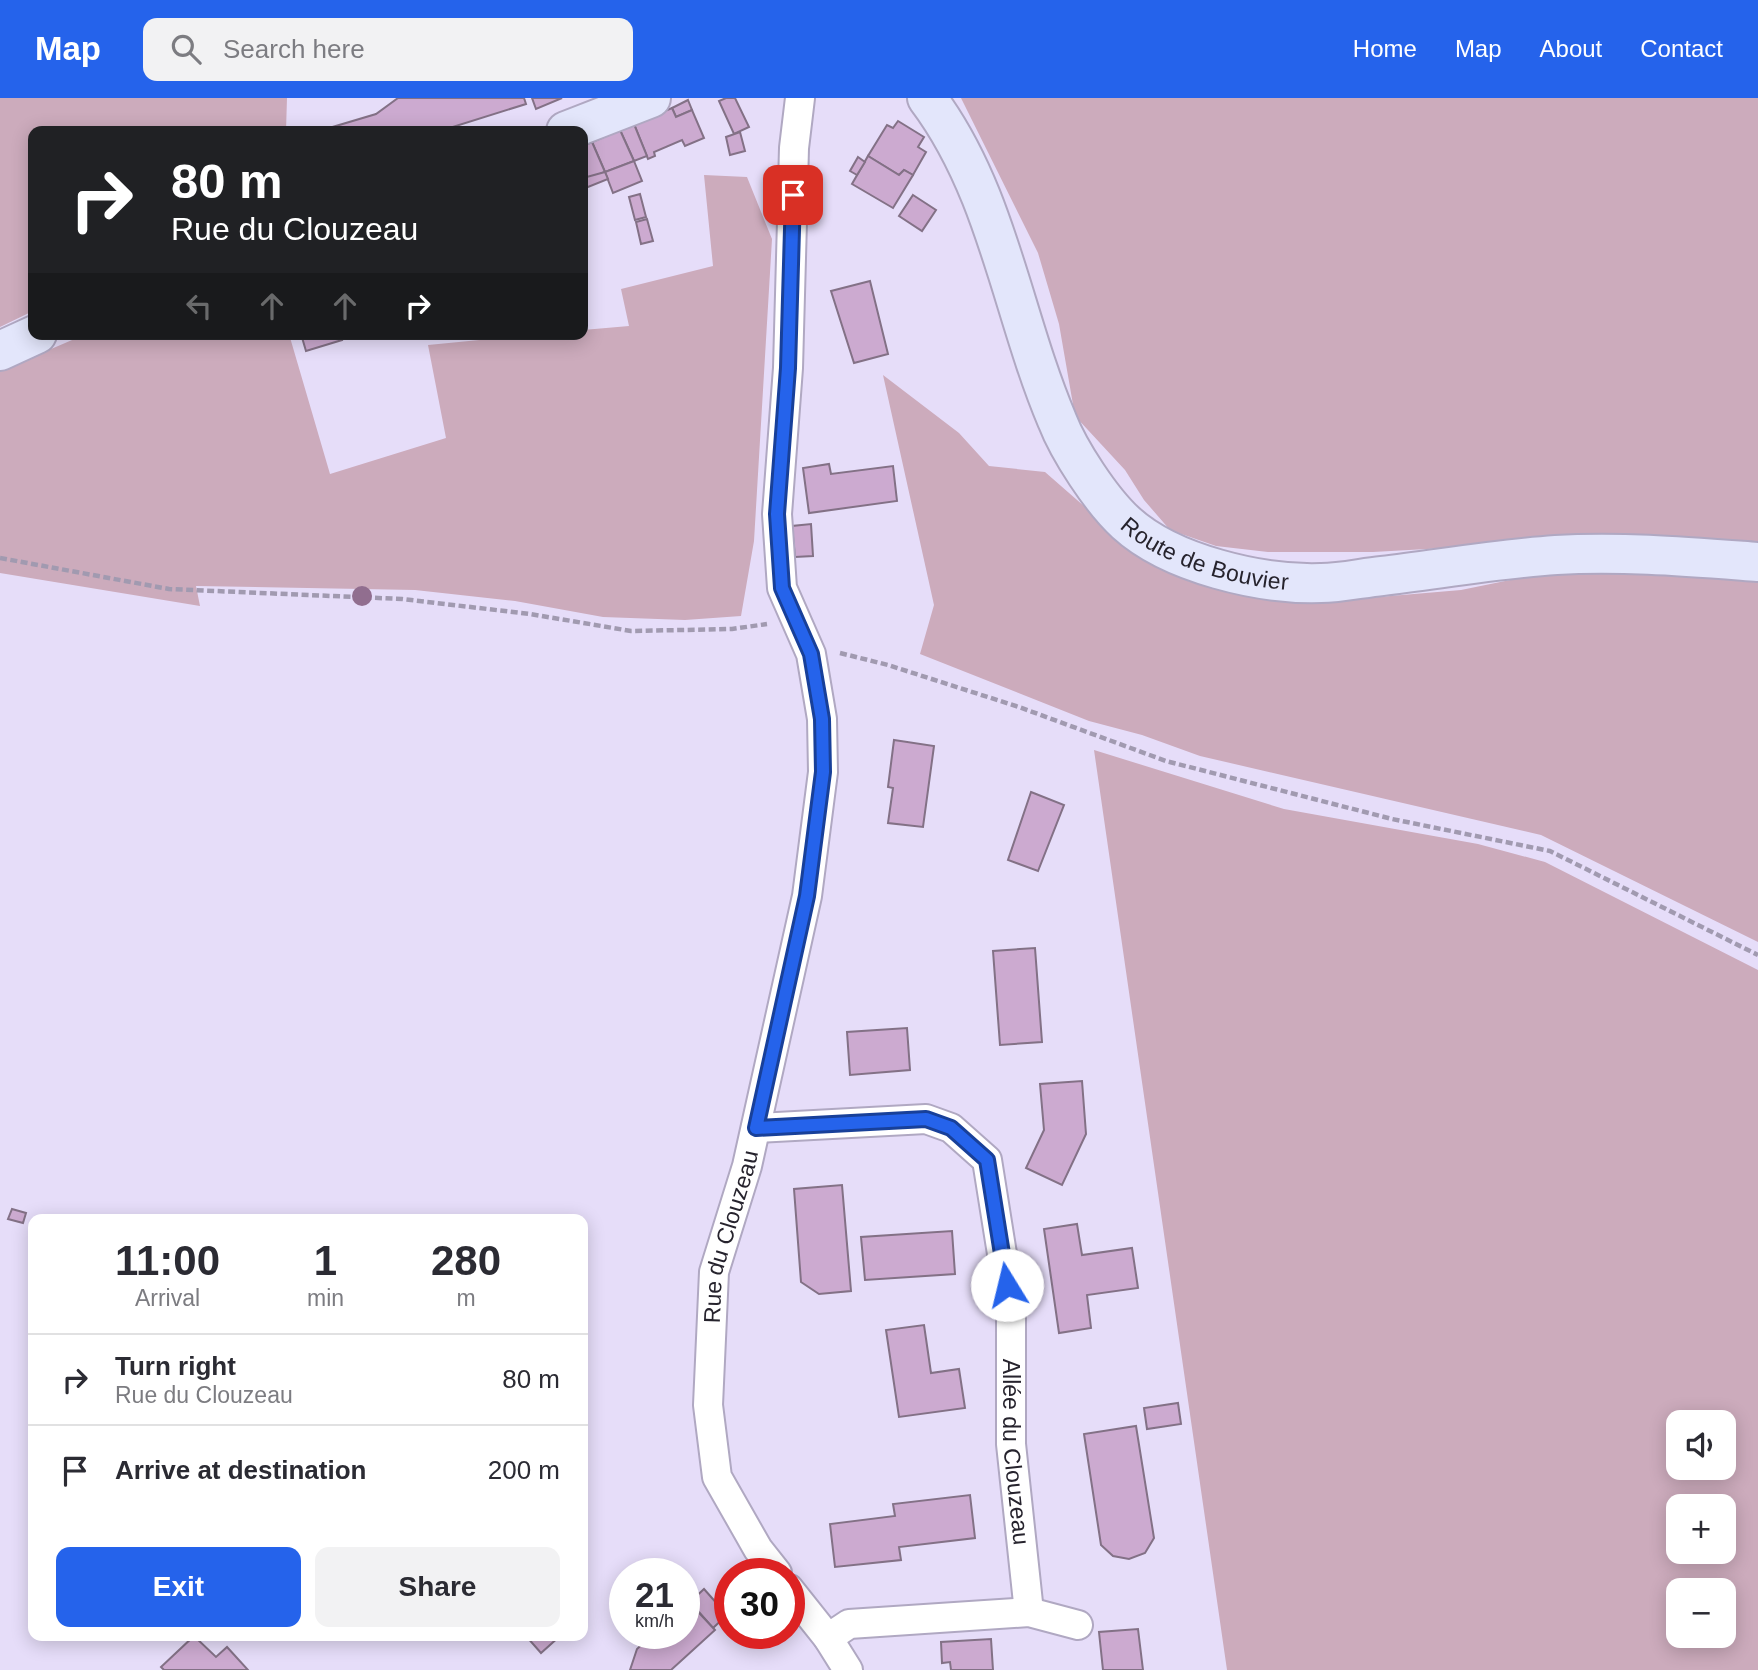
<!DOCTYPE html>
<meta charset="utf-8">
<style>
body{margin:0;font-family:Arial,sans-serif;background:#f2f2f3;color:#2b2b33;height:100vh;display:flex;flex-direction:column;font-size:26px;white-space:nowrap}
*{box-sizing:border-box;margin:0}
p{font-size:23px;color:#7c7c81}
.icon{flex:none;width:38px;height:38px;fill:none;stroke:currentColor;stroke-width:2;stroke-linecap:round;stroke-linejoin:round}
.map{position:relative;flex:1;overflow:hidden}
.side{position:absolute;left:28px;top:1116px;width:560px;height:427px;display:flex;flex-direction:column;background:#fff;border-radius:14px;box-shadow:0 4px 18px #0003}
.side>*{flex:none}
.hud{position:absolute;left:28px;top:28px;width:560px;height:214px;border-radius:14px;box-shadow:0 4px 18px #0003;background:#202124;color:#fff;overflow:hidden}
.controls{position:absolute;left:1666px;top:1312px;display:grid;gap:14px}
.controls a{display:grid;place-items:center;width:70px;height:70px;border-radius:14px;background:#fff;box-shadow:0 4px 18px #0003;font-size:35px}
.speed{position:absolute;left:609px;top:1460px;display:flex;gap:14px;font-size:35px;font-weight:700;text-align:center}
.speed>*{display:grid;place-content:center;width:91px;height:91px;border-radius:50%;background:#fff;box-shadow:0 4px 18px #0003;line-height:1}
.speed small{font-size:18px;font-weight:400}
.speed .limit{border:10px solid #d22;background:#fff;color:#111}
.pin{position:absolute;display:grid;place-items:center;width:60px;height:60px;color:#fff;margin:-30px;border-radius:14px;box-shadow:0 4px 10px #0006}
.me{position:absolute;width:77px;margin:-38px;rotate:351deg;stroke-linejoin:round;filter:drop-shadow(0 0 5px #0008)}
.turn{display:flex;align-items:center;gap:24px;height:147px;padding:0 28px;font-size:32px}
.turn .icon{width:91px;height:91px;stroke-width:2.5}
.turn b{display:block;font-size:49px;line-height:60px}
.lanes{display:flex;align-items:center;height:66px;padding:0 28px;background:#0003;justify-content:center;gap:35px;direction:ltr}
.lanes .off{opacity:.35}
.eta{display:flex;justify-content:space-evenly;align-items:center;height:119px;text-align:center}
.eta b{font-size:42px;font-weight:700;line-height:49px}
.primary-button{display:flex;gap:14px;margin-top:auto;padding:14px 28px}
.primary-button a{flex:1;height:80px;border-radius:14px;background:#2563eb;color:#fff;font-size:28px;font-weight:700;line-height:80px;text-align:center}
.primary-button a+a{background:#f2f2f3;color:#2b2b33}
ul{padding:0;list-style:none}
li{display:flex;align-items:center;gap:21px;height:91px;padding:0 28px;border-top:2px solid #e1e1e2}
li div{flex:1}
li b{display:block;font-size:26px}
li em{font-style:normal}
header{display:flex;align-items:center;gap:42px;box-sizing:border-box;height:98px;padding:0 35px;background:#2563eb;color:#fff}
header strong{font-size:33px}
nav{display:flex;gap:38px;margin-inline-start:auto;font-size:24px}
.search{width:490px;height:63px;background:#f2f2f3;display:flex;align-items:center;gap:18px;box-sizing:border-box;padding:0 24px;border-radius:14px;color:#7c7c81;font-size:26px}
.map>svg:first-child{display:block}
</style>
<header>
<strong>Map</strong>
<div class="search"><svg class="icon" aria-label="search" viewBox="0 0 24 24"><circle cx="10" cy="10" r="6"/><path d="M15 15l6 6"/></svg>Search here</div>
<nav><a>Home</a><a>Map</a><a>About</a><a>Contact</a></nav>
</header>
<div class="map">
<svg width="1758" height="1572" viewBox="0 0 1758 1572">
<rect width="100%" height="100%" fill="#e6ddf9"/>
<g fill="#ccabbc" fill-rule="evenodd">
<polygon points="0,0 287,0 286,33 33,33 33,213 0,229"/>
<polygon points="961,0 1758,0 1758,447 1623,440 1373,454 1268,454 1216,448 1170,432 1144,402 1125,372 1075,318 1059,226 1038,155"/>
<polygon points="704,77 747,79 772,141 754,443 741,518 685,522 603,519 515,503 415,492 196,488 200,508 0,475 0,273 86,236 289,236 330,376 446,340 428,247 541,236 583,236 583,232 629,228 621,191 713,168"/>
<polygon points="883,277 959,335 989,368 1045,374 1132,450 1245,492 1308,505 1461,492 1554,473 1758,479 1758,844 1541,737 1200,658 1142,637 1089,623 920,556 934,507"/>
<path d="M1094,652L1284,711L1478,746L1545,764L1758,872V1572H1227ZM1678,1325H1724V1370H1678ZM1678,1409H1724V1454H1678ZM1678,1493H1724V1538H1678Z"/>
</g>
<g fill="#ccaad0" stroke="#837186" stroke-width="2">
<polygon points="398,0 524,0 526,6 440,33 319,33 376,16"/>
<polygon points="532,0 562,0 536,11"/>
<polygon points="726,0 735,0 749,29 734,36 719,3"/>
<polygon points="688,2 692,12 676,19 672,10"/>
<polygon points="672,10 676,19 692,12 704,40 685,48 682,42 654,54 655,58 648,61 634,26"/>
<polygon points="898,23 924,39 918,49 926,54 913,77 904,72 899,77 868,58 887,27 893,30"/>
<polygon points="634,26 647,58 634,63 620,32"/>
<polygon points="620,32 634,63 605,74 592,44"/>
<polygon points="740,34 745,53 730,57 726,39"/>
<polygon points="592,44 605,74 584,82 583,48"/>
<polygon points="868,58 899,77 904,72 913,77 893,110 852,86"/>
<polygon points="858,59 865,64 857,77 850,73"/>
<polygon points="634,63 642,83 613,95 605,74"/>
<polygon points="605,74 608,81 583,91 583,80"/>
<polygon points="640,96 646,119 635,122 629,99"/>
<polygon points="913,97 936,112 922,133 899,118"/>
<polygon points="647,121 653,143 641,146 636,124"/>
<polygon points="870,183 888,256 854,265 831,193"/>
<polygon points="301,236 352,236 341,239 342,242 306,253"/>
<polygon points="829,366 831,376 893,368 897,403 809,415 803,370"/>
<polygon points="811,426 813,458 795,459 792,428"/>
<polygon points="894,642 934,648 923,729 888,725 893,690 888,689"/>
<polygon points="1031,694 1064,707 1038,773 1008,762"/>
<polygon points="1035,850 1042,944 1000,947 993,853"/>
<polygon points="907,930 910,972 850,977 847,934"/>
<polygon points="1082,983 1086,1036 1062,1087 1026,1070 1044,1032 1040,986"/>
<polygon points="842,1087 851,1193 819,1196 801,1184 794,1091"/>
<polygon points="12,1111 26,1115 23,1125 8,1121"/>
<polygon points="1077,1126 1082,1157 1132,1150 1138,1190 1087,1197 1091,1230 1059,1235 1044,1131"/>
<polygon points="952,1133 955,1176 865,1182 861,1139"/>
<polygon points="924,1227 931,1275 959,1271 965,1310 899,1319 886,1232"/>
<polygon points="1178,1305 1181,1326 1147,1331 1144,1310"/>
<polygon points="1136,1328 1154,1440 1145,1455 1129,1461 1113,1458 1101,1447 1084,1336"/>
<polygon points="970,1397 975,1440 899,1449 901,1462 835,1469 830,1426 895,1418 893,1406"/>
<polygon points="704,1491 727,1517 713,1530 690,1504"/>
<polygon points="688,1503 715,1532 671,1572 630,1572 637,1551 654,1535 684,1535 684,1507"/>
<polygon points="1138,1531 1143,1572 1103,1572 1099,1534"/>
<polygon points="194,1538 216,1559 227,1549 248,1572 164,1572 161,1569"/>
<polygon points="526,1538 560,1538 541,1555"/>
<polygon points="991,1541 993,1572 951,1572 950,1564 942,1565 941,1544"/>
</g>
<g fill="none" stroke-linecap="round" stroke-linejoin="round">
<g stroke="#b0a8c2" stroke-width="32">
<g id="street">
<path id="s1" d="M756,1030L926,1021L951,1030L987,1062L1011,1212V1346L1029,1514"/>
<path id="s2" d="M777,1475L758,1451L717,1379L708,1307L714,1174L747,1068L807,798L823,674L822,621L811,556L782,490L777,416L788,270L794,50L800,0"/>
<polyline points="789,1491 828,1540 848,1572"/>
<polyline points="828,1540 849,1526 1029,1514 1078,1527"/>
</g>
</g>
<g stroke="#b0a8c2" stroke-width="42">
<g id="secondary">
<path id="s3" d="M927,0C998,94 1012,216 1057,322C1069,353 1101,402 1126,425C1171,466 1261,487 1321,485C1341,485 1362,480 1382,478C1440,471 1498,461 1556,457C1622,453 1691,459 1758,464"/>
<polyline points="566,33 651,0"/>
<polyline points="0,253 37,236"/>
</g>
</g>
<g stroke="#a19ab0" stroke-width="4.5" stroke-dasharray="7 3.5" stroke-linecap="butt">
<polyline points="0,460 169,491 402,501 530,516 631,533 732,531 767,526"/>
<polyline points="840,555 888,567 1019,609 1166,663 1392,721 1550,753 1758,857"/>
</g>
<use href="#street" stroke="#fff" stroke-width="28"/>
<use href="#secondary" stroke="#e3e6fb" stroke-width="38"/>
</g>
<circle fill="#916e8f" cx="362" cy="498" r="10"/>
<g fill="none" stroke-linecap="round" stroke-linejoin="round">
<g stroke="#184099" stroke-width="18">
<polyline id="route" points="793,97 788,270 777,416 782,490 811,556 822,621 823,674 807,798 756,1030 926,1021 951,1030 987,1062 1007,1187"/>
</g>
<use href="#route" stroke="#2563eb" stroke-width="12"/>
</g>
<g text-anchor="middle" stroke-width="5" stroke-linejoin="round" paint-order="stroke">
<g font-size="23" fill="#26232d" stroke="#fff">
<text dy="8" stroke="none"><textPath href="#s3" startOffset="560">Route de Bouvier</textPath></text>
<text dy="8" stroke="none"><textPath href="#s2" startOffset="357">Rue du Clouzeau</textPath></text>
<text dy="8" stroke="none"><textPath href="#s1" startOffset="539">Allée du Clouzeau</textPath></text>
</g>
</g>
</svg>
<div class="controls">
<a><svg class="icon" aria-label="sound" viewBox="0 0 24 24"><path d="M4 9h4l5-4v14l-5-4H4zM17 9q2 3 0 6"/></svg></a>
<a>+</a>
<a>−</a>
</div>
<div class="speed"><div>21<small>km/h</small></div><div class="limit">30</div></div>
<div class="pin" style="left:793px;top:97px;background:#d93025"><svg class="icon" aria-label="arrive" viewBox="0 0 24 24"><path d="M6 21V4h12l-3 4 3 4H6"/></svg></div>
<svg class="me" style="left:1007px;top:1187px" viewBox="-20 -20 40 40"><circle r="19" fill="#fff"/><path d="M0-13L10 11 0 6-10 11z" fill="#2563eb"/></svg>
<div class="hud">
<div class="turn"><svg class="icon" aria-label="right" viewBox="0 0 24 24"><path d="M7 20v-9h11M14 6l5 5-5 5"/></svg><div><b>80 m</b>Rue du Clouzeau</div></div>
<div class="lanes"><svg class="icon off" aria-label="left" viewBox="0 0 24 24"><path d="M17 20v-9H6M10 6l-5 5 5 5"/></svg><svg class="icon off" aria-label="ahead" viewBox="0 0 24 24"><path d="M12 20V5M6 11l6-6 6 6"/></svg><svg class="icon off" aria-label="ahead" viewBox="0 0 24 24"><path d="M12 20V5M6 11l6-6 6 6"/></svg><svg class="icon" aria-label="right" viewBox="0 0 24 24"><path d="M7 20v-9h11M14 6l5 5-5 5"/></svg></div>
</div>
<section class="side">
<div class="eta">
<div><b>11:00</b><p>Arrival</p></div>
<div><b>1</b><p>min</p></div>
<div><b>280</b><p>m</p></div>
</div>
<ul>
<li><svg class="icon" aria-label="right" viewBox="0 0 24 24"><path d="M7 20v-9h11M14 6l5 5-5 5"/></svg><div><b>Turn right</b><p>Rue du Clouzeau</p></div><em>80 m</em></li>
<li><svg class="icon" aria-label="arrive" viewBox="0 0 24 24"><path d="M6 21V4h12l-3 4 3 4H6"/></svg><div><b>Arrive at destination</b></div><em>200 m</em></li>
</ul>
<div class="primary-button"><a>Exit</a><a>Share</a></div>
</section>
</div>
